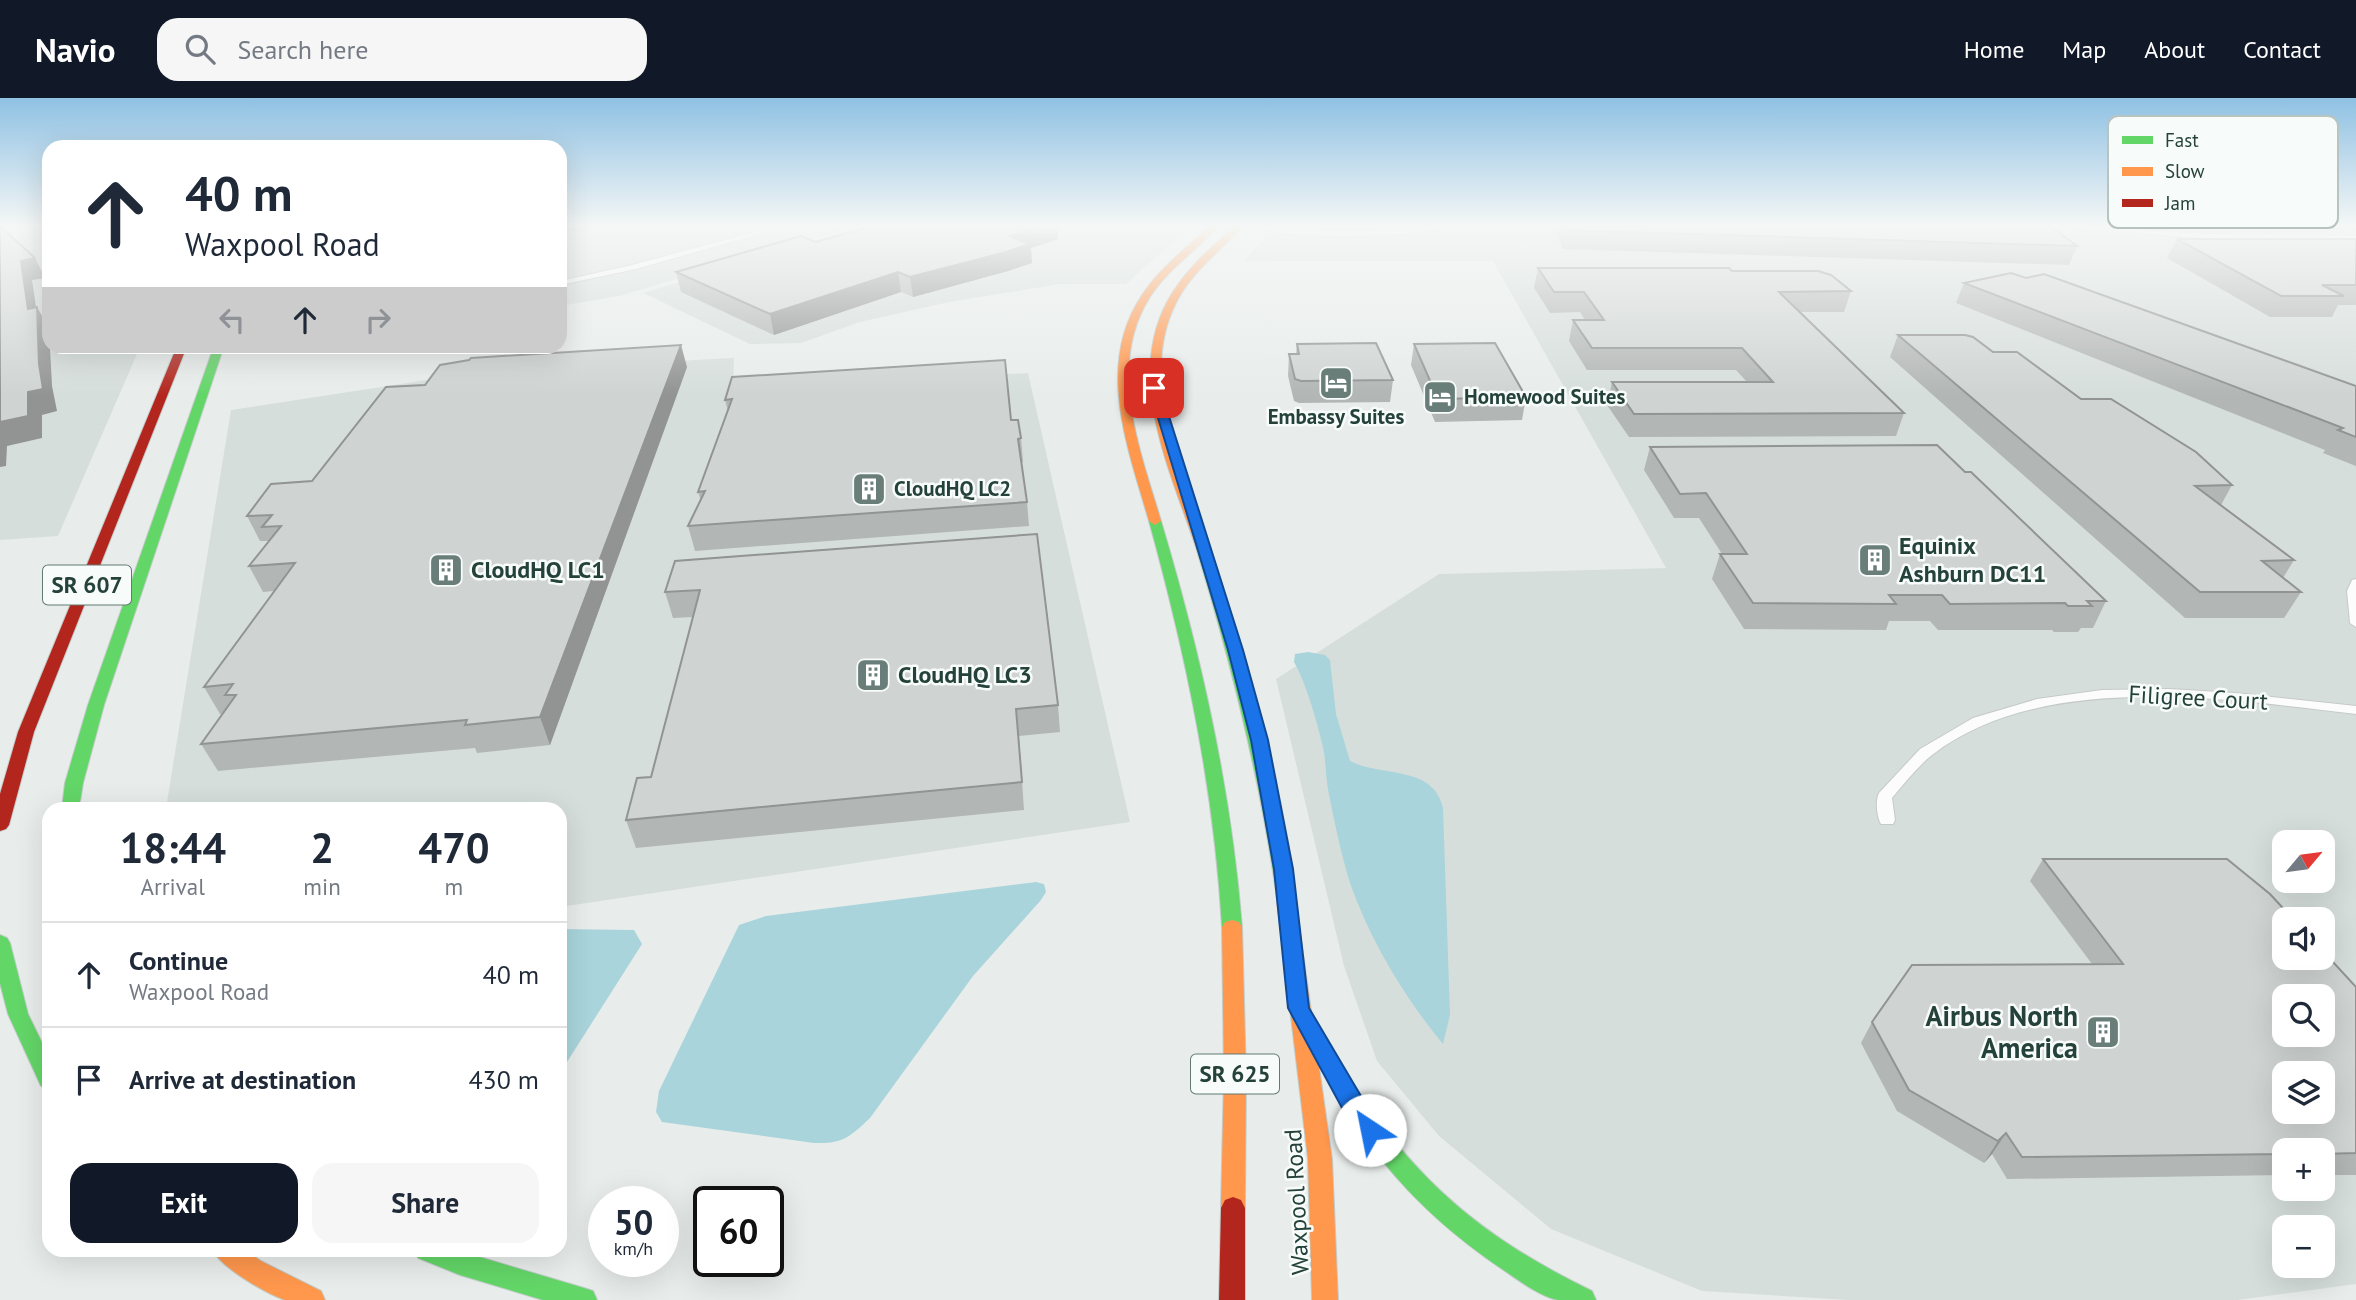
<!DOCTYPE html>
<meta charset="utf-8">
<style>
body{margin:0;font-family:"PT Sans",sans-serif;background:#f6f6f7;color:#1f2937;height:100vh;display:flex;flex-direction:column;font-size:26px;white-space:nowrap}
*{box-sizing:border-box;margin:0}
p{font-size:23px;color:#747a83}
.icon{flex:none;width:38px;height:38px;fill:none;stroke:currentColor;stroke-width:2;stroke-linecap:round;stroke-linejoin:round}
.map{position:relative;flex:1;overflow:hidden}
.panel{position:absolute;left:42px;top:704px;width:525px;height:455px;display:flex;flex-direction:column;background:#fff;border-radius:21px;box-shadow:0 7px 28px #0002}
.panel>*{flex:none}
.hud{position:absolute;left:42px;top:42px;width:525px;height:214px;border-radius:21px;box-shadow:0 7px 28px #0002;background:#fff;color:#1f2937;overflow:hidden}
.needle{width:46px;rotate:61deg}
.tools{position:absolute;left:2272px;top:732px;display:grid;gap:14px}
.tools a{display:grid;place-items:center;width:63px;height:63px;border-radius:14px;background:#fff;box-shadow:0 7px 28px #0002;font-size:35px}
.speed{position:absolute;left:588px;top:1088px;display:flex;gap:14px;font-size:35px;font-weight:700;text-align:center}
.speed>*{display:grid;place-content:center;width:91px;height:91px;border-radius:50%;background:#fff;box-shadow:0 7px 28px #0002;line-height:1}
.speed small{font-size:18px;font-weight:400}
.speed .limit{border:4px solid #111;border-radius:10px;background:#fff;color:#111}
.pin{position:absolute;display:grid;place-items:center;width:60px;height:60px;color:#fff;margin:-30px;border-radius:14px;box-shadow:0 4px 10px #0006}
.me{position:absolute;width:77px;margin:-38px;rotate:326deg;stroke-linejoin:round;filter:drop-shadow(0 0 5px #0008)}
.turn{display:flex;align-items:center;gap:24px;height:147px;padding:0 28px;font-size:32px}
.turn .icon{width:91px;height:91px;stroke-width:2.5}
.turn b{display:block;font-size:49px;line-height:60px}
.lanes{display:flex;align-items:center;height:66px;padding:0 28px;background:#0003;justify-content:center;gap:35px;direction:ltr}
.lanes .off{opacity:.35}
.eta{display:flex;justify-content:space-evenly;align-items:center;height:119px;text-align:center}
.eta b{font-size:42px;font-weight:600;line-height:49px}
.action{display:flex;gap:14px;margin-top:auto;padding:14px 28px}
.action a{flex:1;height:80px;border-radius:21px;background:#111827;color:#fff;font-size:28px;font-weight:600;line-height:80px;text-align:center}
.action a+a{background:#f6f6f7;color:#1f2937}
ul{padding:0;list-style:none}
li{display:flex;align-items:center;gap:21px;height:105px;padding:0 28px;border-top:2px solid #e0e1e3}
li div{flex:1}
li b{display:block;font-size:26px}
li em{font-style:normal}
header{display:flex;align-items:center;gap:42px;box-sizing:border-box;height:98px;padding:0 35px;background:#111827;color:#fff}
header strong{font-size:33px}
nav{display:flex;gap:38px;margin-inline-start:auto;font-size:24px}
.search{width:490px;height:63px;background:#f6f6f7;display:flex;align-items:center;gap:18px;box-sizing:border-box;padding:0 24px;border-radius:21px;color:#747a83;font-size:26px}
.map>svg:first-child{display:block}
</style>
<header>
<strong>Navio</strong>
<div class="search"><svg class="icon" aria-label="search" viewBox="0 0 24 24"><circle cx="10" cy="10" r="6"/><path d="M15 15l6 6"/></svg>Search here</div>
<nav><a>Home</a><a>Map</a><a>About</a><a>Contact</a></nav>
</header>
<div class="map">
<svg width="2356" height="1202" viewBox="0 0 2356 1202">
<rect width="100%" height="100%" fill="#e8edeb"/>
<g fill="#d6dedb" fill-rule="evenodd">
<polygon points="0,129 49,129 49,248 140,249 58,438 0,442"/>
<polygon points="560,129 853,129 619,198 560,208"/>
<polygon points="860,129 1189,129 1126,186 1060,186 949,204 860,224 801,245 750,246 643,195"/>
<path d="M1275,129H2356V1186L2238,1202H1848L1702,1193L1551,1131L1439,1038L1377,963L1344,868L1276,581L1439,476L1666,470L1493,163H1244ZM2284,744H2322V782H2284ZM2284,821H2322V859H2284ZM2284,898H2322V936H2284ZM2284,975H2322V1013H2284ZM2284,1052H2322V1090H2284ZM2284,1129H2322V1167H2284Z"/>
<polygon points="734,260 733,291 1028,275 1130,724 560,809 560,710 166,710 231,312 485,273"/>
</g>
<g fill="#a9d4db">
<path d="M1308,554L1325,557L1330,562L1336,616L1350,663C1381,679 1434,667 1443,710L1450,917L1443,946C1404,899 1370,842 1350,785C1341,756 1335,726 1329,697C1326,682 1326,668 1324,654C1319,630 1306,584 1294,564L1295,556Z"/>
<path d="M1036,784L1044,786L1046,794L1041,802L973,878L870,1020C849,1040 842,1046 814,1045L662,1024L656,1014L659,993L739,827L766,818Z"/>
<polygon points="560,831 634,832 642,846 560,975"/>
</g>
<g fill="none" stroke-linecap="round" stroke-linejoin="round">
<g stroke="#c5cac8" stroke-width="2">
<g id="street">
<polygon points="773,129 784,129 636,171 560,187 560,183 632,167"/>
<path d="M1252,129L1346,133L1440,129C1417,141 1274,140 1252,129Z"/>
<polygon points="2076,129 2105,129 2204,136 2356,137 2356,141 2204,140 2080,131"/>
<polygon points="2356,481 2356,529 2350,525 2347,493 2352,482"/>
<path d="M2169,591L2235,595L2356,608V616C2228,601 2041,572 1932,657C1917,669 1904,686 1892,700L1895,722L1893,726H1881C1877,719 1875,703 1879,695L1920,651L1973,620L2037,601L2102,592Z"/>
</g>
</g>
<g stroke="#c3ccc9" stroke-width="2">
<g id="fast">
<polygon points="214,248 224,248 104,607 83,685 79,710 62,710 65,685 88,607"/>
<path d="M1155,419L1161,423C1201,557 1231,690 1242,829L1239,834L1232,836L1225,834L1222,829C1214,690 1186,557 1149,423Z"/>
<path d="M1202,442L1209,446C1245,560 1276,674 1294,793L1292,798L1285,800L1278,798L1276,793C1259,675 1230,560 1195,446Z"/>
<polygon points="0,837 7,840 10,845 28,916 49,959 49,990 41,988 8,916 0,885"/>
<path d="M1307,916L1314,919C1387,1053 1454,1126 1592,1193L1596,1202C1584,1202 1570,1202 1558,1202C1540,1199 1517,1181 1502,1171C1403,1104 1350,1031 1297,925L1300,919Z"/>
<polygon points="415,1152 456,1152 584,1190 593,1193 597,1202 543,1202 460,1177 418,1160"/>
</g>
</g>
<g stroke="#c3ccc9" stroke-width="2">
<g id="slow">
<path d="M1209,129H1218C1196,153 1168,171 1150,199C1106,268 1140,352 1161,423L1155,427L1149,423C1128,350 1095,267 1142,197C1160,170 1186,150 1209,129Z"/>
<path d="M1234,129H1242C1220,154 1191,174 1176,205C1137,282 1183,372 1209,446L1202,450L1195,446C1170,372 1126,281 1167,204C1183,174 1209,151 1234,129Z"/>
<polygon points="1285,786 1292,788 1294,793 1332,1061 1338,1202 1312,1202 1308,1061 1276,793 1278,788"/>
<polygon points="1232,822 1239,824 1242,829 1246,977 1245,1110 1241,1118 1233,1121 1225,1118 1221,1110 1224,977 1222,829 1225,824"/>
<path d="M213,1152H245L261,1163L321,1193L325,1202C313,1202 297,1202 285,1202C267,1196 220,1169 213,1152Z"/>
</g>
</g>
<g stroke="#c3ccc9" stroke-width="2">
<g id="jam">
<polygon points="177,248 187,248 34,634 9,727 6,731 0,733 0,696 18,634"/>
<polygon points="1233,1099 1241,1102 1245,1110 1245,1202 1219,1202 1221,1110 1225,1102"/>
</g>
</g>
<use href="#street" fill="#fcfcfc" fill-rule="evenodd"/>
<use href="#fast" fill="#63d668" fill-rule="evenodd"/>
<use href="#slow" fill="#ff974d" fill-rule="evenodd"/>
<use href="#jam" fill="#b3261e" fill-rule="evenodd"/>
</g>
<g fill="#b2b6b5">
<polygon points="868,129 1057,129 1058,141 1031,150 1032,165 1008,173 913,199 901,194 774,237 681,194 676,174 816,144"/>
<polygon points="1554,129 2051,129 2077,148 2069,167 1563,151"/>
<polygon points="2177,141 2356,141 2356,207 2338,207 2332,219 2270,219 2167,160"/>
<polygon points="1538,170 1732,173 1851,193 1844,214 1800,214 1904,315 1896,338 1629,339 1607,307 1612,284 1747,284 1736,272 1587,272 1569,243 1573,222 1585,222 1580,214 1550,215 1534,190"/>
<polygon points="1964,185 2356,288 2356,368 2323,355 2325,352 1956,205"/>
<polygon points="1898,237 1993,254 2081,301 2232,387 2221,407 2294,462 2283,480 2301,494 2284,520 2185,520 1890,259"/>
<polygon points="1297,246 1393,282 1390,304 1299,305 1294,303 1288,278 1289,256 1296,256"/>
<polygon points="1414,246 1526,299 1522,322 1435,324 1411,267"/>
<polygon points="687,269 550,647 477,655 475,650 218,673 201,646 222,616 220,616 204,589 274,493 263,494 249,468 269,443 260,443 247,418 312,383"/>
<polygon points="732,279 1011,322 1021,340 1023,364 1021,364 1027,404 1029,428 695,453 688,428 701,403 698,394 728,313 725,302"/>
<polygon points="1650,349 1965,374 2106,503 2093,530 2081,530 2078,534 2054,534 2052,532 1938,532 1930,523 1889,523 1886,532 1744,531 1712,481 1720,456 1722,456 1699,420 1674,420 1644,372"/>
<polygon points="675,463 1058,607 1060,634 1019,638 1024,712 636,750 626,722 651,679 693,519 673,520 665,494"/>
<polygon points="2043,761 2356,889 2356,1077 2322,1077 2322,1052 2284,1052 2284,1077 2007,1081 1992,1056 1984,1065 1897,1013 1861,945 1872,924 2092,866 2030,783"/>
</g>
<g fill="#919493">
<polygon points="560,129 586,129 560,135"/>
<polygon points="1039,129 1057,129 1058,141 1031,150 1032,165 1008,173 913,199 910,179 1009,138"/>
<polygon points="35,160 45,180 32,182 37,216 37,209 49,230 52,288 57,313 42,317 42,340 7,348 6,368 0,369 0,324 28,211 21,163"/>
<polygon points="898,174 901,194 774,237 770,216"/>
<polygon points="681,247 687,269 550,647 540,619"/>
<polygon points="2006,1035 1992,1056 1984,1065 1998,1043"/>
</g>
<g fill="#cfd4d2" stroke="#919493" stroke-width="2" fill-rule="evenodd">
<polygon points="0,129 1,129 35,160 21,163 28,211 37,209 39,266 43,291 28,294 28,318 0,324"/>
<polygon points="868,129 1039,129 1009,138 1030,146 1006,154 910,179 898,174 770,216 676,174 801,138 816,144"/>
<polygon points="1565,129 2051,129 2077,148 1566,132"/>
<polygon points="2177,141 2356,141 2356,187 2322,187 2344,198 2281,198"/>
<polygon points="1538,170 1729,170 1732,173 1818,173 1831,177 1851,193 1779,194 1904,315 1634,316 1612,284 1773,284 1742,250 1592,250 1573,222 1604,222 1584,194 1554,194"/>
<polygon points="2011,175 2026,180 2044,176 2356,288 2356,339 2338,332 2343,330 1964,185"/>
<polygon points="1898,237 1965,237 1973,239 1993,254 2017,254 2081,301 2111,301 2196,354 2232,387 2195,388 2294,462 2262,463 2301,494 2200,494"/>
<polygon points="1376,245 1393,282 1301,283 1295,281 1289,256 1299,256 1297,246"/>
<polygon points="1495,245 1526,299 1438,301 1414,246"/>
<polygon points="681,247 540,619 465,627 467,622 201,646 236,597 225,597 233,586 204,589 295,465 249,468 281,428 262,429 272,417 247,418 271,386 312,383 386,289 425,287 440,267 469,262 471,260"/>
<polygon points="1005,262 1011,322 1018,322 1021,340 1018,341 1027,404 688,428 705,393 698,394 732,301 725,302 732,279"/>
<polygon points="1937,347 1965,374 1971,374 2106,503 2087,503 2092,508 2068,508 2065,505 1950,506 1942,497 1889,497 1896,506 1753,505 1720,456 1747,456 1706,395 1680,396 1650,349"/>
<polygon points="1037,436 1058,607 1016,611 1022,684 626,722 637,680 651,679 700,492 665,494 675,463"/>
<path d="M2043,761H2227L2270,796L2293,821H2284V859H2322V852L2356,889V1055L2322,1056V1052H2284V1056L2022,1059L2006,1035L1998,1043L1909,992L1872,924L1912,867L2123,866ZM2284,898H2322V936H2284ZM2284,975H2322V1013H2284Z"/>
</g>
<linearGradient id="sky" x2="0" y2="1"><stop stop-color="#8fc1e3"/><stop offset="0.43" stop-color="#f5f7f6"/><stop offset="1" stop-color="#f5f7f6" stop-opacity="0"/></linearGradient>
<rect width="2356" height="297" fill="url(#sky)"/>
<polygon fill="#1a73e8" stroke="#114b97" stroke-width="2" points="1154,287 1160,290 1243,552 1268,642 1293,771 1309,910 1381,1032 1378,1039 1370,1042 1362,1039 1348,1021 1288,910 1274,771 1251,642 1228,552 1149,290"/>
<defs>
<g id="hotel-square" transform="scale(1.75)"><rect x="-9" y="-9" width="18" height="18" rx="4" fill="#697e78" stroke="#f7fbf9"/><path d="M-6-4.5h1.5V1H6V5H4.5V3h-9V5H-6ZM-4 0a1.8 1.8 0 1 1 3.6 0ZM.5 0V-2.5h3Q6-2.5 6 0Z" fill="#fff"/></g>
<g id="building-square" transform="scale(1.75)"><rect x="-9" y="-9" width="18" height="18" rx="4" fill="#697e78" stroke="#f7fbf9"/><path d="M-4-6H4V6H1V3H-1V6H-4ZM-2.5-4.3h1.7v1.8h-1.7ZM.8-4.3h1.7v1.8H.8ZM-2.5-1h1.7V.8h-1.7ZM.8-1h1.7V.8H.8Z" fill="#fff"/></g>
</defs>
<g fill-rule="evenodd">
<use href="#hotel-square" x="1336" y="285"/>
<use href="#hotel-square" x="1440" y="299"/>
<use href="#building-square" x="869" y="391"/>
<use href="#building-square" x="1875" y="462"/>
<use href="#building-square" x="446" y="472"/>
<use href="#building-square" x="873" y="577"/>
<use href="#building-square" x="2103" y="934"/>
</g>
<g text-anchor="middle" stroke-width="5" stroke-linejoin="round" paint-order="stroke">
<g font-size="21" font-weight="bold" fill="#24423a" stroke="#f7fbf9" text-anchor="start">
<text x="1464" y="306">Homewood Suites</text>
<text x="1336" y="326" text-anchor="middle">Embassy Suites</text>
<text x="894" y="398">CloudHQ LC2</text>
</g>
<g fill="#f7fbf9" stroke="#637a73" stroke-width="2">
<rect x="43" y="467.5" width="88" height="39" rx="5"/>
<rect x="1191" y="956.5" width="88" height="39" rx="5"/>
</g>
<g font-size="23" font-weight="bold" fill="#24423a">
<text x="87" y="495">SR 607</text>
<text x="1235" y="984">SR 625</text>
</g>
<g font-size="24" font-weight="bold" fill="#24423a" stroke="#f7fbf9" text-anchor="start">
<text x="1899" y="456">Equinix<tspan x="1899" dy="28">Ashburn DC11</tspan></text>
<text x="471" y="480">CloudHQ LC1</text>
<text x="898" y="585">CloudHQ LC3</text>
</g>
<g font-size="24" fill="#24423a" stroke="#f7fbf9">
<text transform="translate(2198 600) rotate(3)" y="8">Filigree Court</text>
<text transform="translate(1297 1104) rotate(-93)" y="8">Waxpool Road</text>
</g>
<g font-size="28" font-weight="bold" fill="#24423a" stroke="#f7fbf9" text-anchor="end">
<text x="2078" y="928">Airbus North<tspan x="2078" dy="32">America</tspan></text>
</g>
</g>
<rect x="2108" y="18" width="230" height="112" rx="10" fill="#f7fbf9" stroke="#b8c4c0" stroke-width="2"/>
<rect x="2122" y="38" width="31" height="8" fill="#63d668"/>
<rect x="2122" y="69" width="31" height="9" fill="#ff974d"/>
<rect x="2122" y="101" width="31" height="8" fill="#b3261e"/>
<g font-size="19" fill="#24423a">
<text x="2165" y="49">Fast</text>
<text x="2165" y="80">Slow</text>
<text x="2165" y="112">Jam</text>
</g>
</svg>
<div class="tools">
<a><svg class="needle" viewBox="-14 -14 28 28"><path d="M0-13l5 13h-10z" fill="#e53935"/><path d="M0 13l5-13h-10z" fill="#747a83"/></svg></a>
<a><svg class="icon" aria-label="sound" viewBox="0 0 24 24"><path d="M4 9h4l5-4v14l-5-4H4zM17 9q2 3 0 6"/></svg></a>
<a><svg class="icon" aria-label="search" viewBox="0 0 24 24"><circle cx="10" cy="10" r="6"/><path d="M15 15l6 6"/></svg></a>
<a><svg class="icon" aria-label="layers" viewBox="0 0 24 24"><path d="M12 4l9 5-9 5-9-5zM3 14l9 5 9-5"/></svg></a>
<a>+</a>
<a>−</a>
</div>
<div class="speed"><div>50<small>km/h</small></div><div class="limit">60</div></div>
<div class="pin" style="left:1154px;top:290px;background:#d93025"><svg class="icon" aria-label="arrive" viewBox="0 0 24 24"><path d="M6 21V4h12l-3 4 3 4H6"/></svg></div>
<svg class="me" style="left:1370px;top:1032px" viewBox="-20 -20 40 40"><circle r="19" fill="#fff"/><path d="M0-13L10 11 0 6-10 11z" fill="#1a73e8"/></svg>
<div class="hud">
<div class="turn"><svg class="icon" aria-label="ahead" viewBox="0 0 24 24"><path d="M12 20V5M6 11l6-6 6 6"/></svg><div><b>40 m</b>Waxpool Road</div></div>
<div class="lanes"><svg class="icon off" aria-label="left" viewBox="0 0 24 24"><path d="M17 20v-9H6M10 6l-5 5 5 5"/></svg><svg class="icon" aria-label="ahead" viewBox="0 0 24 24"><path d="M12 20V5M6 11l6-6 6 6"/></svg><svg class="icon off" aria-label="right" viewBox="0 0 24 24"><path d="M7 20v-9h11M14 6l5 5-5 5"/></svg></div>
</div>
<section class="panel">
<div class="eta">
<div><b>18:44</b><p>Arrival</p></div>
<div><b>2</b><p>min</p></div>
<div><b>470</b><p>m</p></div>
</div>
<ul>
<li><svg class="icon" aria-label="ahead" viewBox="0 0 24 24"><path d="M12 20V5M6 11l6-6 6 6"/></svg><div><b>Continue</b><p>Waxpool Road</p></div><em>40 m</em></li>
<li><svg class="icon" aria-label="arrive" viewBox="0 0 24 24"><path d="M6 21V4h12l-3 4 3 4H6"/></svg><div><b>Arrive at destination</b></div><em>430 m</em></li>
</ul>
<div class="action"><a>Exit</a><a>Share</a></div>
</section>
</div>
